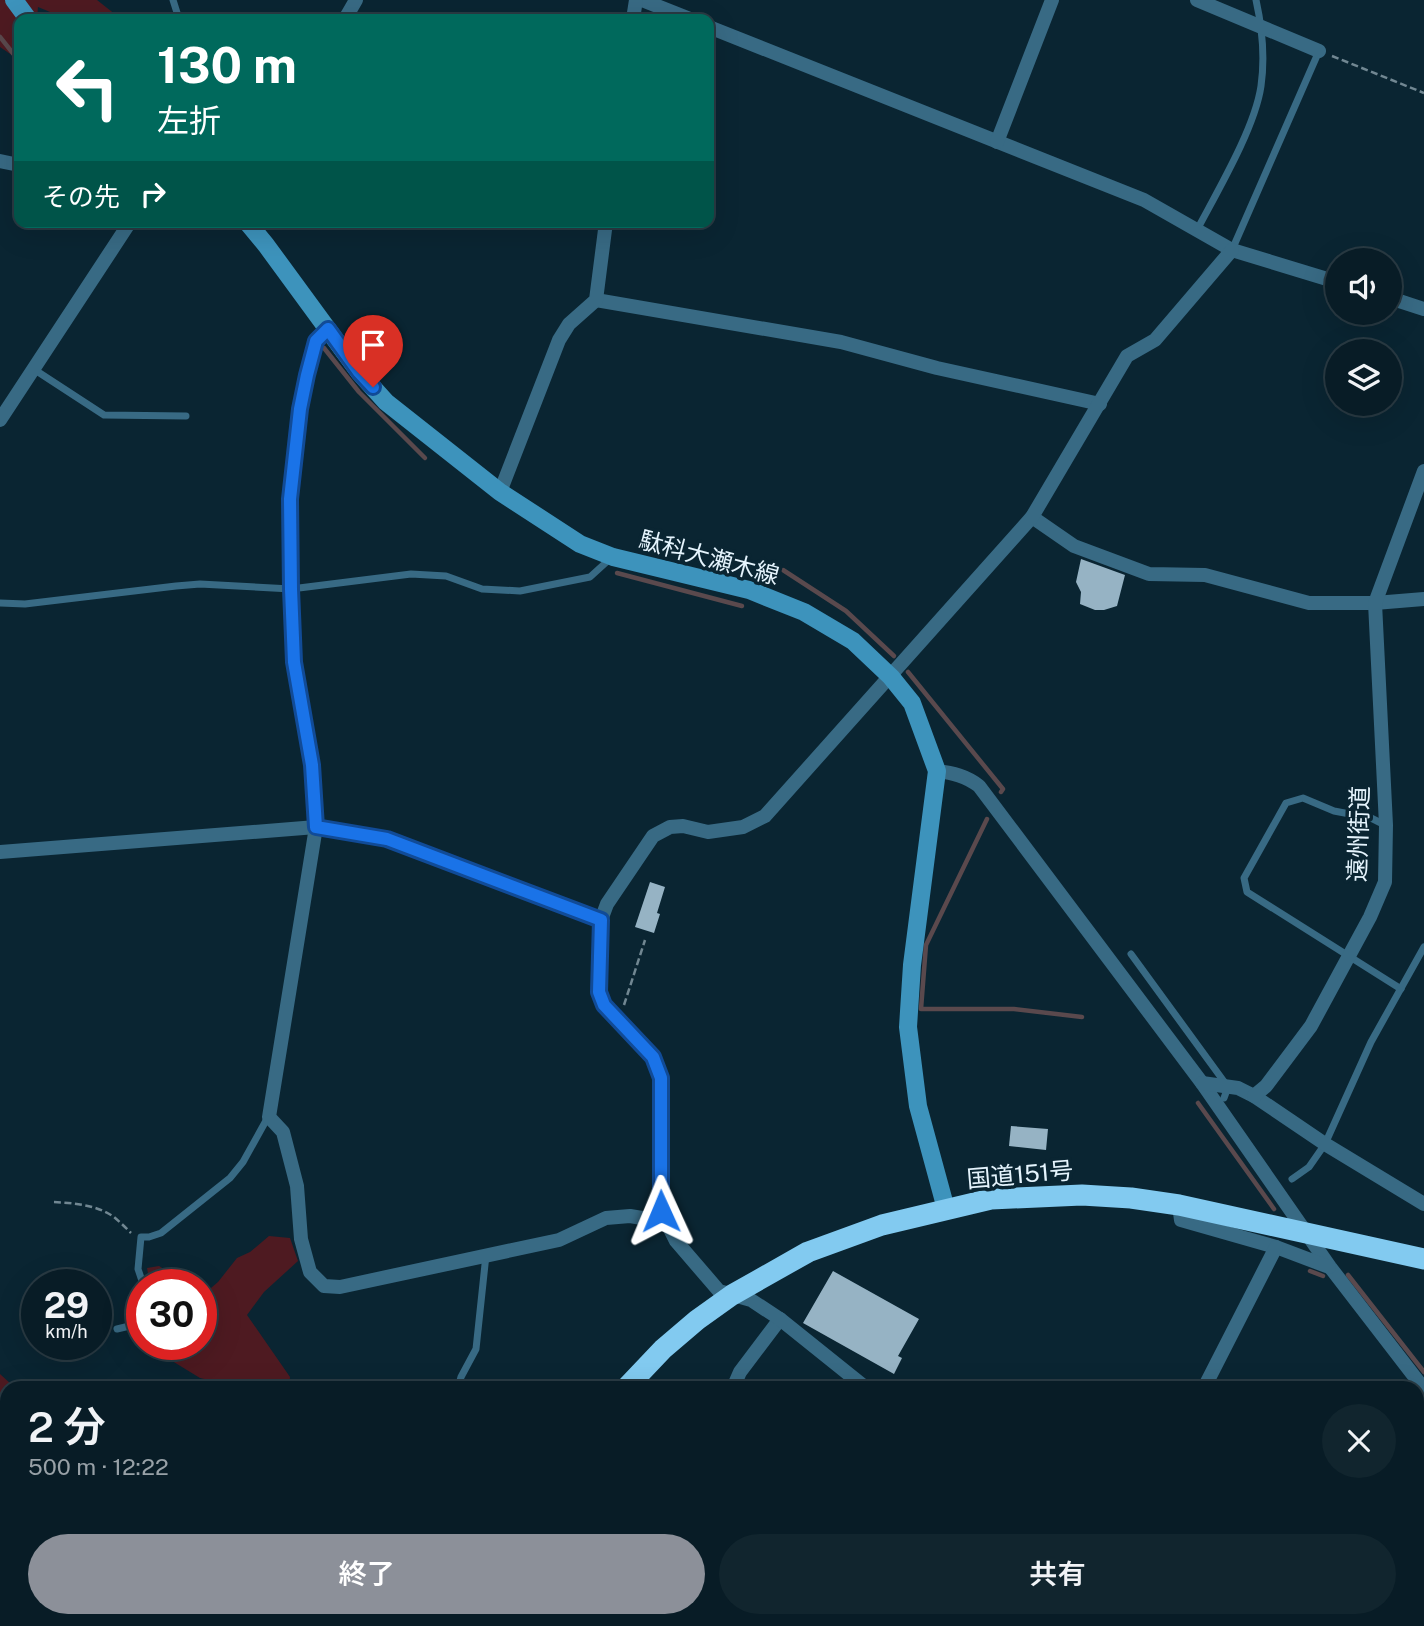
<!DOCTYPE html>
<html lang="ja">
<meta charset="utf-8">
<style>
body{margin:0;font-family:"Public Sans","Noto Sans JP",sans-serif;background:#11252e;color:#f1f3f6;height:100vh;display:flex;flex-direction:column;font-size:26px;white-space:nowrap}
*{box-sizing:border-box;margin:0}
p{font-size:23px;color:#98a1a7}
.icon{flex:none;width:38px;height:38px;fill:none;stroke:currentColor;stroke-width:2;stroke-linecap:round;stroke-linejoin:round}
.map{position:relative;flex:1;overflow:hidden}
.details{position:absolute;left:0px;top:1381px;width:1424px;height:247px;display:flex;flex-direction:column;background:#081c26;border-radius:21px 21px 0 0;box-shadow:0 7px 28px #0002,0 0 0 2px #293a43}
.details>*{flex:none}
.hud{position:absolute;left:14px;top:14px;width:700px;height:214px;border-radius:14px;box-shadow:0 7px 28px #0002,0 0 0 2px #293a43;background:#00695c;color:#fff;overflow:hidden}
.fabs{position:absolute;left:1325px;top:248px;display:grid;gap:14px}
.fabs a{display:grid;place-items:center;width:77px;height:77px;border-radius:50%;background:#081c26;box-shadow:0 7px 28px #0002,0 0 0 2px #293a43;font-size:35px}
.speed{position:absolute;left:21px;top:1269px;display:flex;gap:14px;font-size:35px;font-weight:700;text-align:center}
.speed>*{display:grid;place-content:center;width:91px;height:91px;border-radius:50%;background:#081c26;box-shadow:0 7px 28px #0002,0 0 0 2px #293a43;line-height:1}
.speed small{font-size:18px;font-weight:400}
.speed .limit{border:10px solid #d22;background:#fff;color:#111}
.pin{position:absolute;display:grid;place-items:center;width:60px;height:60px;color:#fff;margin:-72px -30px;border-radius:50% 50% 50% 0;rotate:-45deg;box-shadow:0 0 7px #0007}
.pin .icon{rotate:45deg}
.me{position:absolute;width:77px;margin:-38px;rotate:359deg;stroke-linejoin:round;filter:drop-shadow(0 0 5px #0008)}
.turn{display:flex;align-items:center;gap:24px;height:147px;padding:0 28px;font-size:32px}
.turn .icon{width:91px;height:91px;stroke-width:2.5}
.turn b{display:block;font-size:49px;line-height:60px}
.then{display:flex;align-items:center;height:66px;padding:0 28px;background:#0003;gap:14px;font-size:26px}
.round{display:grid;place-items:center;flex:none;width:74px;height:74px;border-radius:37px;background:#11252e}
.head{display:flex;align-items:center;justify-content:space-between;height:119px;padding:0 28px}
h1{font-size:42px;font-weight:600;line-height:52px}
.primary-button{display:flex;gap:14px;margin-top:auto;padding:14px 28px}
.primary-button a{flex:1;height:80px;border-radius:42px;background:#8c9099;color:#fff;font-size:28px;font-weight:600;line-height:80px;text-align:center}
.primary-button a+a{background:#11252e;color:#f1f3f6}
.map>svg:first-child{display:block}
</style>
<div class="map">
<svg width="1424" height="1626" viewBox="0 0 1424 1626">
<rect width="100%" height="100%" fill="#0a2532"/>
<g fill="#4e1a21">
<polygon points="0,0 97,0 121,19 67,19 38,7 37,19 19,19 19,60 0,47"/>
<polygon points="269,1236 290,1238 298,1261 264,1292 247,1315 290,1377 289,1388 242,1388 200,1378 164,1356 161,1344 201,1344 201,1293 204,1294 218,1282 237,1258 250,1252"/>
<polygon points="159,1266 188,1284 150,1284 147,1268"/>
<polygon points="0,1374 12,1385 21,1388 7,1388 7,1620 627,1621 625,1626 0,1626"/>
</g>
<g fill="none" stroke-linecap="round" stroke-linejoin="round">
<g stroke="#5a494d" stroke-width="4.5">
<polyline points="0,37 19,61"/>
<polyline points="324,348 359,392 425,458"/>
<polyline points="783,570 846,611 894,656"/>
<polyline points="617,573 742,606"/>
<polyline points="908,672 1003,789 1001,792"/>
<polyline points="987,819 926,945 921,1009 1014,1009 1082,1017"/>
<polyline points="1198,1103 1274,1209"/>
<polyline points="1310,1271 1323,1276"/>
<polyline points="1348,1275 1424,1372"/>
<polyline points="0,1506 7,1510"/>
<polyline points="497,1620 499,1626"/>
</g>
</g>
<g fill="#96b3c4">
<polygon points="1081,559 1125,575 1117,606 1104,610 1095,610 1080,604 1081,592 1076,582"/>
<polygon points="650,882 665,887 657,913 660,914 654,933 635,927"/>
<polygon points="1011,1126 1048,1129 1046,1150 1009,1146"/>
<polygon points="833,1271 919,1319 898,1356 902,1358 894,1374 803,1323"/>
</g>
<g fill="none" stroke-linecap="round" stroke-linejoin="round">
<g stroke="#718792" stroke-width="2.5" stroke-dasharray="7 3.5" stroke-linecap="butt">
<polyline points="1332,56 1424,93"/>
<polyline points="624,1005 645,940"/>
<path d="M54,1202C74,1203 97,1205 114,1217C120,1222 126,1228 131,1233"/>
</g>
<g stroke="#386a84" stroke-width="7">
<polyline points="173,0 179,19"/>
<path d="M1197,230C1217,192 1255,128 1261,86C1265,58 1262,27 1256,0"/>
<polyline points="1232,250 1319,51"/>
<polyline points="35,370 104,415 186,416"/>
<polyline points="0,603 25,604 176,586 200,584 291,589 411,574 446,576 482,589 520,591 590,577 612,557"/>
<polyline points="1385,825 1371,818 1334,811 1303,798 1286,803 1244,878 1247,892 1401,989"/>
<polyline points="1131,954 1228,1087 1224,1098"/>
<polyline points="1292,1179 1309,1167 1325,1144 1371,1042 1424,947"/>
<polyline points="143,1284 138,1269 141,1237 149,1237 161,1233 230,1178 243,1162 268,1117"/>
<polyline points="117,1329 142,1323"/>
<polyline points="458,1388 461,1377 476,1349 486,1255"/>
<polyline points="1418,1533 1424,1537"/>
</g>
<g stroke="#386a84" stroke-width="14">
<polyline points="642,0 690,19"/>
<polyline points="1197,0 1319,51"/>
<polyline points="345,19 356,0"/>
<polyline points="633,19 636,0"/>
<polyline points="709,27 1144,200 1232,250 1337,282"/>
<polyline points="997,142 1052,0"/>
<polyline points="0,161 19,165"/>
<polyline points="1390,298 1424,309"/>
<polyline points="596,300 841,342 937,368 1100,404"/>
<polyline points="328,329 316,341 307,375 300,409 290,499 291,589 294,662 312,765 316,827 269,1117 283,1132 297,1186 301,1239 310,1272 324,1286 340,1287 559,1240 606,1218 630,1216 660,1221 664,1219"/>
<polyline points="0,420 130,222"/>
<polyline points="500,492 559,340 569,324 596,300 606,222"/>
<polyline points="1032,517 1074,546 1149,574 1205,575 1309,603 1375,603 1424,599"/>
<path d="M937,771C953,773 966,776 979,786L1202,1083L1330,1267L1424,1389"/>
<polyline points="0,852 316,827 387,839 601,920"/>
<polyline points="1202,1083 1238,1088 1254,1096 1325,1144 1424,1204"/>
<polyline points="1254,1096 1266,1086 1311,1026 1370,917 1385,882 1386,825 1375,603 1424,471"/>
<polyline points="1179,1205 1181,1220 1276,1247 1329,1267"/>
<polyline points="733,1388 740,1372 780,1319"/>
<polyline points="866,1388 780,1319 751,1300 719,1291 676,1241 661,1211 661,1078 653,1057 604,1005 599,992 601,920 607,904 653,836 670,827 683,826 708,832 743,827 765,816 1032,517 1127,356 1155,340 1232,250"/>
<polyline points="1204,1388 1276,1247"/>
<polyline points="738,1620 740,1626"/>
<polyline points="1096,1626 1100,1620"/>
</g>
<g stroke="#3d93bc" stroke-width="18">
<polyline points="14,0 28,19"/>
<polyline points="247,222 266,245 359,372 386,402 500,492 580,544 613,557 749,590 804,612 853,641 891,677 912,703 937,771 912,965 908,1027 918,1106 946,1209"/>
</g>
<g stroke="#82caf0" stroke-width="21">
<polyline points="626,1388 663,1349 697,1320 732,1295 808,1252 882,1225 991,1199 1082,1195 1131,1198 1179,1205 1424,1259"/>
<polyline points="394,1626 399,1620"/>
</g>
</g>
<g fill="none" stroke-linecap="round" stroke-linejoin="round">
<g stroke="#114b97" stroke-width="18">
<polyline id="route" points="373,387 359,372 328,329 316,341 307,375 300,409 290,499 291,589 294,662 312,765 316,827 387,839 601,920 599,992 604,1005 653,1057 661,1078 661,1211"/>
</g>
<use href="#route" stroke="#1a73e8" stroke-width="12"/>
</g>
<g text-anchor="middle" stroke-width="7" stroke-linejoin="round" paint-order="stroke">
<g font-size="24" fill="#e5f4fd" stroke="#0a2532">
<text transform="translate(709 558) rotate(15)" y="8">駄科大瀬木線</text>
<text transform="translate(1359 834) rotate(-88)" y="8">遠州街道</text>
<text transform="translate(1020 1175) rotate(-5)" y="8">国道151号</text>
</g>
</g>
</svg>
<div class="fabs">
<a><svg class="icon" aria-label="sound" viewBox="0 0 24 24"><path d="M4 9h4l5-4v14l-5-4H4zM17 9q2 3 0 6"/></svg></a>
<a><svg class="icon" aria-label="layers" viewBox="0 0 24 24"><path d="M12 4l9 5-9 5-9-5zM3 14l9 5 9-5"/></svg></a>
</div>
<div class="speed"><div>29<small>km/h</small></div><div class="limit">30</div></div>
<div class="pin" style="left:373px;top:387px;background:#d93025"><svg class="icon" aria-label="arrive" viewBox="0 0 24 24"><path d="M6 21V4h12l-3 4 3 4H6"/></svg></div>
<svg class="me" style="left:661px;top:1211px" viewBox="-20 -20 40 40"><path d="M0-17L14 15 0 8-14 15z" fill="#1a73e8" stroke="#fff" stroke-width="4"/></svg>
<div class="hud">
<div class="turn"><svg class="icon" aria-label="left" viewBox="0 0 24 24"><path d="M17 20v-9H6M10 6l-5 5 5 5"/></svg><div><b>130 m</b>左折</div></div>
<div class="then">その先<svg class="icon" aria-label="right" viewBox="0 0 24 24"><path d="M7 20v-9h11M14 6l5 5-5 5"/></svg></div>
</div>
<section class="details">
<div class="head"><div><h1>2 分</h1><p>500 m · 12:22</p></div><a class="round"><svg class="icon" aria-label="close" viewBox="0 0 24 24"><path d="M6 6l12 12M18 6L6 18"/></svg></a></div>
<div class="primary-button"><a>終了</a><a>共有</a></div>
</section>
</div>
